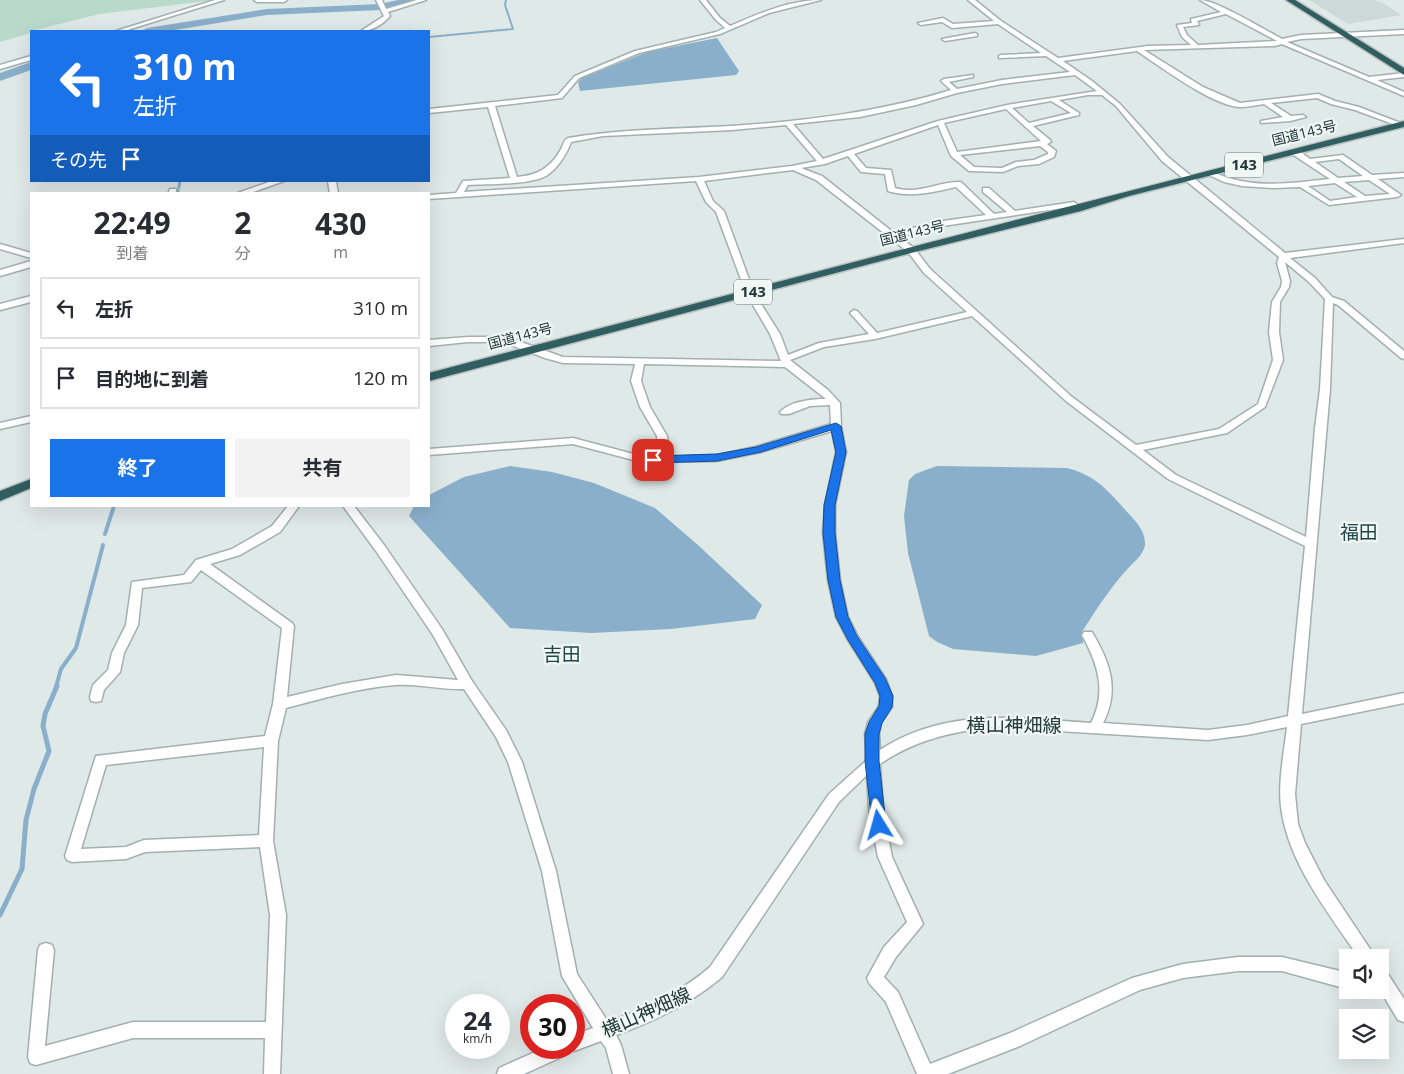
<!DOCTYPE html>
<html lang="ja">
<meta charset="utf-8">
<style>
body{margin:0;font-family:"Open Sans","Noto Sans JP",sans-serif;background:#f2f2f3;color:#2b2b33;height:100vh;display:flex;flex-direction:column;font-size:19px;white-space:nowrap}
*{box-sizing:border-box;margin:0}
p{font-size:16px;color:#7c7c81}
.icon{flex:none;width:28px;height:28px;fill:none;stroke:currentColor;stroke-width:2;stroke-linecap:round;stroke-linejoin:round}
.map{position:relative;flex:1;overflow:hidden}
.sheet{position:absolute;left:30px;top:192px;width:400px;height:315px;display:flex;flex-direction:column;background:#fff;border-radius:0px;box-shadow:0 5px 20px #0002}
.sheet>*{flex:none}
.top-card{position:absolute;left:30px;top:30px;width:400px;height:152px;border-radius:0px;box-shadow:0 5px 20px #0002;background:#1a73e8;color:#fff;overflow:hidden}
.tools{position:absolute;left:1339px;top:949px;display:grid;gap:10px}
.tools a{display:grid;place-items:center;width:50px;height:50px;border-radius:0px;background:#fff;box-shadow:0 5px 20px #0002;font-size:25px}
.speed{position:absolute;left:445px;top:994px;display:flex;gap:10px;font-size:25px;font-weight:700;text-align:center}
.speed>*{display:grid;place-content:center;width:65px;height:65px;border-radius:50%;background:#fff;box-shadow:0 5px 20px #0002;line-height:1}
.speed small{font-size:12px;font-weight:400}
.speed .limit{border:8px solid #d22;background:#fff;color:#111}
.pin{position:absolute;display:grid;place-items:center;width:42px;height:42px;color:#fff;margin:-21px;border-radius:10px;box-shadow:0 2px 8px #0006}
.me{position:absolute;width:55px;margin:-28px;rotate:352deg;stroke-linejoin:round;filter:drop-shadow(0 0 4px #0008)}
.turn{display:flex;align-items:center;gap:18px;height:105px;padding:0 20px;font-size:22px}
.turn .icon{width:65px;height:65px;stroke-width:2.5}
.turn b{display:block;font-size:35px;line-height:42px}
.then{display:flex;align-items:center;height:48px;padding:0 20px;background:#0003;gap:10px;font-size:19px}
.eta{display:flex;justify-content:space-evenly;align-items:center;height:85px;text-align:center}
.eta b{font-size:30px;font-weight:700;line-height:35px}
.cta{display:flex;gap:10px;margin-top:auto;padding:10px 20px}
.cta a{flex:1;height:58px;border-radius:0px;background:#1a73e8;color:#fff;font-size:20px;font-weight:700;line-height:58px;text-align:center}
.cta a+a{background:#f2f2f3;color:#2b2b33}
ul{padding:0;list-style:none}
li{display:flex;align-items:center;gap:15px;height:62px;margin:0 10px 8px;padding:0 10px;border:2px solid #e1e1e2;border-radius:0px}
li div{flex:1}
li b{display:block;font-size:19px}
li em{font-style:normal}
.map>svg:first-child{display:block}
</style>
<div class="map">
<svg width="1404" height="1074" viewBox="0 0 1404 1074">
<rect width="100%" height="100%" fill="#dfe9e7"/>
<polygon fill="#cdd9d7" points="1309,0 1373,0 1381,2 1401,15 1348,24"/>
<polygon fill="#b9d9ca" points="0,0 215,0 99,14 31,31 31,33 0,42"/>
<g fill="#8aafcb">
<polygon points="717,38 739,71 736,75 580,91 578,82 582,78 647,52"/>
<polygon points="510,466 552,472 594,483 655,508 698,545 762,605 755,619 671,629 591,633 510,628 409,516 414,506 429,506 429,495 464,477"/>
<path d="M937,466L1067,468C1091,474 1104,486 1120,504C1130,516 1146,528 1145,545C1144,552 1137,560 1132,564C1112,585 1097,608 1082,632L1083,643L1036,656L953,649L937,642L929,636L908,553L904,516L909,480L915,474Z"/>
</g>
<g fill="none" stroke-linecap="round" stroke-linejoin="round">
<polyline stroke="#8aafcb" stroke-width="2" points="429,37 513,29 505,5 506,0"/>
<g stroke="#8aafcb" stroke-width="3">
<polyline points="179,187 180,181"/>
<polyline points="178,190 178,194"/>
</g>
<g stroke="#8aafcb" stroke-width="4">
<polyline points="105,534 114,506"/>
<polyline points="56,687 61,669 76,648 103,545"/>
</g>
<polyline stroke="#8aafcb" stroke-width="5" points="0,915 22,869 26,820 34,789 49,751 43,726 45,714 57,686"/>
<g fill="#8aafcb" fill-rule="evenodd">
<polygon points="398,0 412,0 399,7 380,10 267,15 169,31 141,31 147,28 267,9 380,4"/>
<polygon points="31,62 31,70 0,81 0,73"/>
</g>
<g stroke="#a2b0af" stroke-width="3">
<g id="minor">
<polygon points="215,0 224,0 124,31 116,31"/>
<polygon points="254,0 287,0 284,2 257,2"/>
<path d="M376,0H382L386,9L417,0H426L388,12L390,16C383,24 373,31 361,31L384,16Z"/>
<path d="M700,0H706L720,18L730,26C758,14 789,0 821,0L769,13L720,34L639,53L579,78L562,98L495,106L517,177C537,175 549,169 560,151C563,146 563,141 568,138C622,129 676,129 731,126C805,121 880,112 951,90L941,81L944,79L973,75V77L949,82L957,89L1002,80L1070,72L1046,56L999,58V56L1001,55L1041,53L998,24L952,28L942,22L921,25L918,23L943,18L953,24L994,21L968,0H975L1001,21L1058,58L1148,46L1191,45L1182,37L1177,25L1192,23L1191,19L1221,12L1200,0C1216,0 1265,30 1282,39L1301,35L1404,30V34L1301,39L1287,42L1369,77L1404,73V77L1377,80L1404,92V96L1282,44L1275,46L1144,50L1203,87L1240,103L1318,94L1335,101L1359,107L1403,124L1404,126L1401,127L1355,110L1331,104L1317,98L1271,103L1291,116L1303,115L1306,117L1290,121L1261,123V121L1283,117L1264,104C1256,105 1248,107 1240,107C1213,106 1161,67 1137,51L1063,61L1092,81L1120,104L1168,157L1285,253L1404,239V243L1290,258L1315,278L1332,297L1344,301L1404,351V359L1401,358L1338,305L1333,303L1330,389L1302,714L1404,693V703L1301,724L1295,794L1298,824L1305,843L1324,880L1376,958H1359C1328,912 1288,863 1281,807C1278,781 1284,753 1287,727L1247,735L1208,740L992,727C951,732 915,740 880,764L883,809L892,857L923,924L896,957L884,977L898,992L930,1064L1010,1033L1132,978L1183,964L1238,957H1282L1340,971L1348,969V984L1340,987L1282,971H1238L1183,978L1140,990L1020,1046L948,1074H917L886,1002L869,983L867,978L884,947L907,922L878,857L869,809L867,775L839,802L722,977C690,1004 655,1021 616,1035L621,1045L629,1074H613L606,1048L601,1041L574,1051L570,1049L568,1054L524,1074H497L499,1068L544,1048H574V1035L593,1028L562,976L542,871L508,762L496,737L464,689C441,690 417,683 395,685C358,688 321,699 286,708L278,741L273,841L286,915L280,1074H264L265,1038H133L36,1065L30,1063L28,1057L38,950L40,945L46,943L52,945L54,950L45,1046L133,1022H266L270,915L260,847L145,852L126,859L72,862L67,860L65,856L96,756L265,736L273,704L282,628L201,570L191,582L142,588L138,625L124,653L120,672L104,690L101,701L96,702L91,701L90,697L93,685L108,670L112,653L126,625L132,582L184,575L196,560L232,549L272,526L288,506H299L280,532L240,555L210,564L292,623L294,626L287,697L342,684L396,675L458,680L433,635L376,551L343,506H354L384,545L442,629L472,681L506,730L522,762L556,871L577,974L608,1022C646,1009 680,993 710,967L829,794L867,760L865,734L868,722L879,706L880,696L875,683L848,640L836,617L828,580L823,533L825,505L836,452L832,431L761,452L717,461L641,462L573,444L429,455V449L573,438L641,456L659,457L657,436L640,407L631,381L635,364L563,363L545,358L511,345L498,342H468L429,346V340L468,337H498L518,341L563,357L781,361L770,334L746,293L716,212L706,202L696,181L429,199V195L456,193L463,181L510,178L488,107L429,113V109L558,95L575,76L635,51L716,32L725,28L716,20ZM1226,14L1277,41L1198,45L1187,35L1183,27L1199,25L1197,21ZM1075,75L1097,91L1007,105L938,121L823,159L793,124L860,117L916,105L957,93L1002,84ZM1088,95H1102L1116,106L1162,161L1279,257L1277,263L1282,281L1281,287L1272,302L1269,332L1273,360L1258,404L1219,429L1136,445L1072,397L930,269L914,248L899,237L936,227L1069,207L1074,211H1080V207L1074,202L1015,211L989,188H983V192L1007,212L994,214L961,182C939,181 919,195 895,188L891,170L866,168L854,154L938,125L951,156L969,171L1003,172L1018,166L1039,164L1054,157L1056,151L1047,144L1051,142L1050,140L1033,126L1079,115V113L1059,100ZM1051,101L1071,113L1029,123L1012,108ZM1006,109L1041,141L957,152L944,123ZM786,125L817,161L792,166L699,177L464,192L468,185C488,184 529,185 546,176C557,169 567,154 571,142L603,136L732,130ZM1040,146L1048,152V154L1034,160L1016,162L1002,168L974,167L960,155ZM848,156L861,172L885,174L888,191C911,198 934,192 956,187L986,215L936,222L894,233L822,176L801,168L825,164ZM793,170L816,180L908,252L924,273L967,312L877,333L857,311L854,310L850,313L869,334L819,343L788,355L780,334L754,293L724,211L713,201L704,181ZM1285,262L1309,282L1325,299L1320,389L1315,428L1306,537L1176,475L1143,450L1227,433L1265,407L1283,360L1279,332L1280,302L1289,287L1290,281ZM972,316L1066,401L1168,479L1305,546L1288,716L1247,725L1208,730L1103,723C1120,690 1110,662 1092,632H1084L1082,635C1098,664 1107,692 1091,723C1017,718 946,707 880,750L879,734L881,723L892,707V696L886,679L857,635L848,617L840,580L835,533V505L846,452L841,426L840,403L828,390L790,360L824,347L875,339ZM644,364L785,367L826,399C812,399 791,401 780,412L781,414H789L810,406L830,405L831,424L755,447L717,455L669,457L667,436L650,407L641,381ZM264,747L259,835L144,840L126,847L81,849L106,765Z"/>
<polygon points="975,33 977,34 977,36 945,41 942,39"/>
<polygon points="31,56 31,60 0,69 0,65"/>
<path d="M1292,150H1298L1310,159L1343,155L1372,175L1404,173V177L1378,179L1401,195L1397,197L1329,205L1300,187L1274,188L1242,186L1224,182L1207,174L1211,172C1221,175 1230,179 1241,181C1270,187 1300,182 1330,179L1292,154ZM1339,159L1363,176L1338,178L1315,162ZM1369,180L1390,194L1365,196L1344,182ZM1335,183L1357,197L1330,201L1308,186Z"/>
<polygon points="272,181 284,181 248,194 235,194"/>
<polygon points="328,181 336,181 338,194 330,194"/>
<polygon points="170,189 176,189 176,194 168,194"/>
<polygon points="0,244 31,253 31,258 0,249"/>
<polygon points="31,261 31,267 0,276 0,270"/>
<polygon points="31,296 31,302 0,310 0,304"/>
<polygon points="31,416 31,422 0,429 0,423"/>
<polygon points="1380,969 1386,971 1404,999 1404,1022 1398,1020 1380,990"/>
</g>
</g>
<g stroke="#bcc3c3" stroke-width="3">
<g id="highway">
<polygon points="1286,0 1295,0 1404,68 1404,75"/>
<path d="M1404,121V127L1129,196L1081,211L915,252L429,381V373C754,288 1078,203 1404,121Z"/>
<polygon points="31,479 31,488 0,501 0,491"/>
</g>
</g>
<use href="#minor" fill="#fff" fill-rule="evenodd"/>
<use href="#highway" fill="#305e61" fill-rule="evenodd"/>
</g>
<polygon fill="#1a73e8" stroke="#114b97" points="836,423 841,426 846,452 835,505 835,533 840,580 848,617 857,636 885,678 893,696 892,707 882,723 879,734 879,761 886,825 884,829 879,831 874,829 872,825 865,761 865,734 869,722 879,706 880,696 875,683 848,640 836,617 828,580 823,533 824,505 836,452 831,430 761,452 717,461 653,463 647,460 653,456 717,454 756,447"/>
<g text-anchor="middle" stroke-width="4.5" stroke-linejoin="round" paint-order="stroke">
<g font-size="14" fill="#213838" stroke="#eff6f4">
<text transform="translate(1304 133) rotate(-14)" y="5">国道143号</text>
<text transform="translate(912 233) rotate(-14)" y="5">国道143号</text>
<text transform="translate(520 336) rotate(-15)" y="5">国道143号</text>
</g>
<g fill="#eff6f4" stroke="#5f7170" stroke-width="1">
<rect x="1225" y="152.5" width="38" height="25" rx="4"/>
<rect x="734" y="279.5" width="38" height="25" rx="4"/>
</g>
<g font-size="15" font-weight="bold" fill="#213838">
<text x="1244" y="170">143</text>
<text x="753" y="297">143</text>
</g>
<g font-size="19" fill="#1f4748" stroke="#eff6f4">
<text x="1359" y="539">福田</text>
<text x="562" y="661">吉田</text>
</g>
<g font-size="19" fill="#213838" stroke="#eff6f4">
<text x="1014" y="732">横山神畑線</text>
<text transform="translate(646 1012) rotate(-24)" y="7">横山神畑線</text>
</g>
</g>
</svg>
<div class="tools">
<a><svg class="icon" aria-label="sound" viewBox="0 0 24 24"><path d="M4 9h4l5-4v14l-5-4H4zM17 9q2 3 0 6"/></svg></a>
<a><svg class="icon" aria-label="layers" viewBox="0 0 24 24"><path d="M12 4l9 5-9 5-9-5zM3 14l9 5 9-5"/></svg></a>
</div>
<div class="speed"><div>24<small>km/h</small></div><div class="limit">30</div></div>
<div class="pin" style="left:653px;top:460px;background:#d93025"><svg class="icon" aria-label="arrive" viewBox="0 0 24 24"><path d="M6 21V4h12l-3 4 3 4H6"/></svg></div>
<svg class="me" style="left:879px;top:825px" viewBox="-20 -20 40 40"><path d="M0-17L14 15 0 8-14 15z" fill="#1a73e8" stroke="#fff" stroke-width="4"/></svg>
<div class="top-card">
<div class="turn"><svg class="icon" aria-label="left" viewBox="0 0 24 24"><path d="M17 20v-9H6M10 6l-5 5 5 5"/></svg><div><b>310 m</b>左折</div></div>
<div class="then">その先<svg class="icon" aria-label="arrive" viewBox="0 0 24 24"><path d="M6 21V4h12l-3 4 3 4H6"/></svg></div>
</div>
<section class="sheet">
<div class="eta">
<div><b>22:49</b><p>到着</p></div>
<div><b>2</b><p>分</p></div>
<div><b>430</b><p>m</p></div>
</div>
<ul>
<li><svg class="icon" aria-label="left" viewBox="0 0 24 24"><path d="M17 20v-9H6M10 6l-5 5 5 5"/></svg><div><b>左折</b></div><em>310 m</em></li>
<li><svg class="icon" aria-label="arrive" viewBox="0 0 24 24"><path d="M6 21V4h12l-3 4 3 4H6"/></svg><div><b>目的地に到着</b></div><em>120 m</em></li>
</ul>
<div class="cta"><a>終了</a><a>共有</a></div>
</section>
</div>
